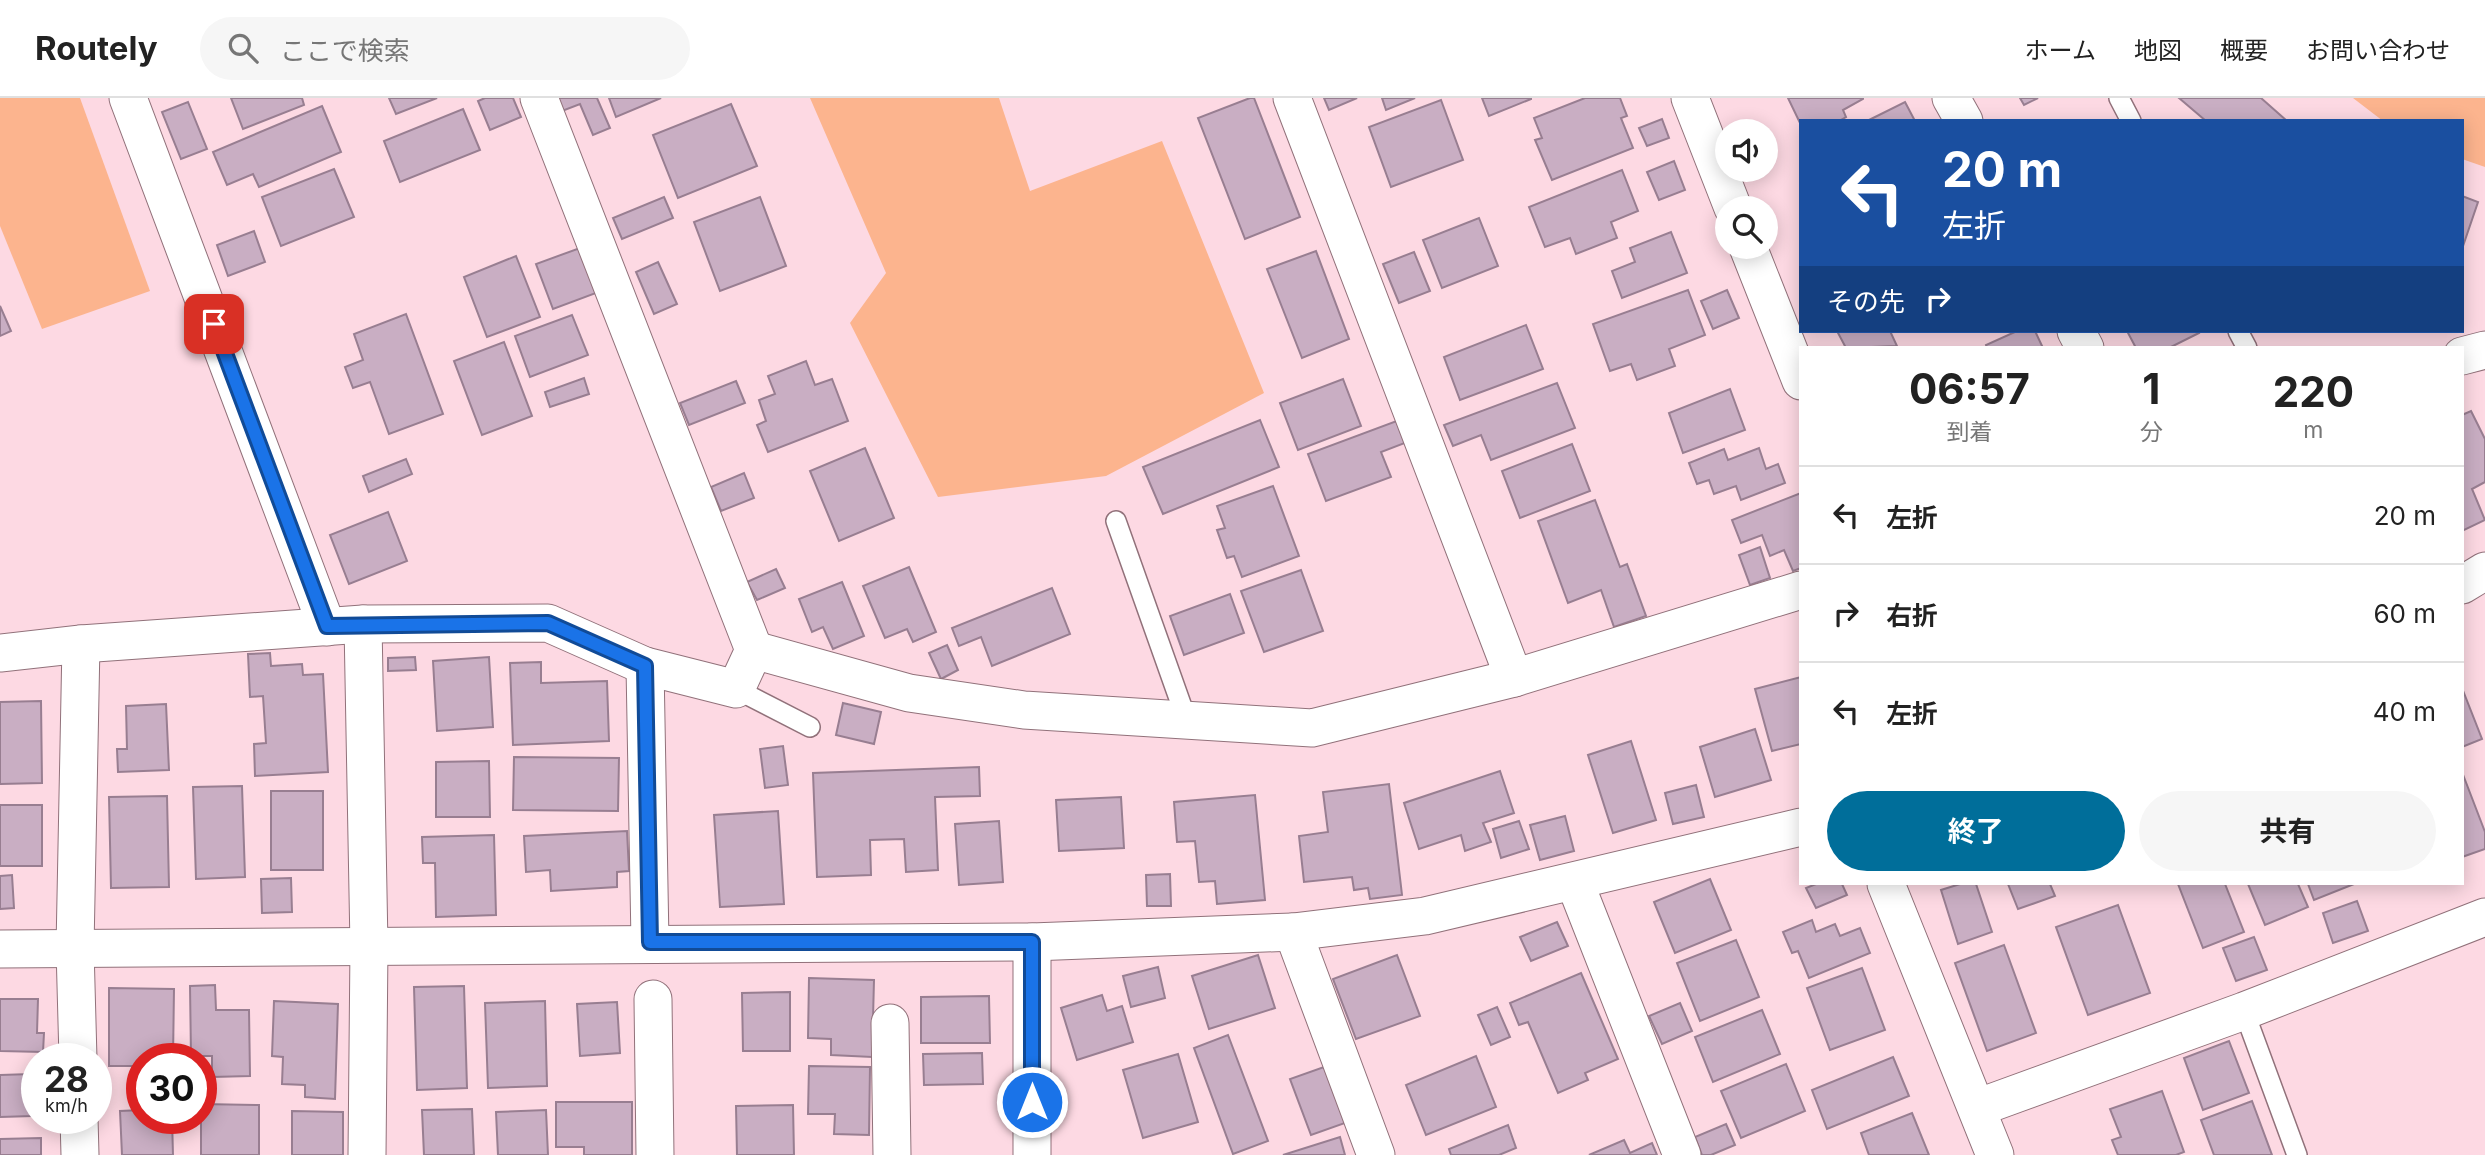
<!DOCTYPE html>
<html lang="ja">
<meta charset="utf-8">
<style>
body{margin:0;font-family:Inter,"Noto Sans JP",sans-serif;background:#f6f6f6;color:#222;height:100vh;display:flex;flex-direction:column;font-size:26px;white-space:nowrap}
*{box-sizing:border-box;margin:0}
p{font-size:23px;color:#767676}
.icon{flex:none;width:38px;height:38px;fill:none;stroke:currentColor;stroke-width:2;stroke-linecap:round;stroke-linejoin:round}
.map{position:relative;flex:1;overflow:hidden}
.drawer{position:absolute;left:1799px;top:248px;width:665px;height:539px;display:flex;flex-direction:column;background:#fff;border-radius:0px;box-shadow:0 4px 18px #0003}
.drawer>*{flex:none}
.guide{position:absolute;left:1799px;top:21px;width:665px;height:214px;border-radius:0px;box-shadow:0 4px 18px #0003;background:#1a4fa0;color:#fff;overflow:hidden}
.buttons{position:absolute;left:1715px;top:21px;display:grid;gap:14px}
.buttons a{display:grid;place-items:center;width:63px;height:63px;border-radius:50%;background:#fff;box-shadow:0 4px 18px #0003;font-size:35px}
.speed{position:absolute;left:21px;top:945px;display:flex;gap:14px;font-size:35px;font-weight:700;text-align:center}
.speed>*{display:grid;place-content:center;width:91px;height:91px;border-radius:50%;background:#fff;box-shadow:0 4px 18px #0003;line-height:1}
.speed small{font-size:18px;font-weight:400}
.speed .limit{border:10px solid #d22;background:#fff;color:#111}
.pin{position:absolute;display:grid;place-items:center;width:60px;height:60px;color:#fff;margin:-30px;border-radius:14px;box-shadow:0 4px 10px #0006}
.me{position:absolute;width:77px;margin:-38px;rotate:0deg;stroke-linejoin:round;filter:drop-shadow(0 0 5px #0008)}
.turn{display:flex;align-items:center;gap:24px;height:147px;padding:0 28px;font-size:32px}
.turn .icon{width:91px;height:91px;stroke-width:2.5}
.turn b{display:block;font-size:49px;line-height:60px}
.then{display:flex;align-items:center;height:66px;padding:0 28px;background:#0003;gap:14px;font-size:26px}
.eta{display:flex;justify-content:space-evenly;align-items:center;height:119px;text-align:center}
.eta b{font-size:42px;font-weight:700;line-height:49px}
.primary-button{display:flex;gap:14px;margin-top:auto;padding:14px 28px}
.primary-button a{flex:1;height:80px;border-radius:42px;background:#006e9a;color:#fff;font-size:28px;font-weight:700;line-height:80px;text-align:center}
.primary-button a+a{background:#f6f6f6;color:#222}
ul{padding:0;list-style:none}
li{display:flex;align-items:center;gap:21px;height:98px;padding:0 28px;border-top:2px solid #e0e0e0}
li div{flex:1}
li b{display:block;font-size:26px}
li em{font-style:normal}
header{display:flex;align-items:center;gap:42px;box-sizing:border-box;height:98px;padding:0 35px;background:#fff;border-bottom:2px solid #e0e0e0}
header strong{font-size:33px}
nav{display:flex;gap:38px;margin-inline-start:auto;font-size:24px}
.search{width:490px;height:63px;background:#f6f6f6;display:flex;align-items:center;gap:18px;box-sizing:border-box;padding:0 24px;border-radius:38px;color:#767676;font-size:26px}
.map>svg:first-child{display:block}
</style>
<header>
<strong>Routely</strong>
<div class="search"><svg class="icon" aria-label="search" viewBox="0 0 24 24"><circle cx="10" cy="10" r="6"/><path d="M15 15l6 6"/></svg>ここで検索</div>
<nav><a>ホーム</a><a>地図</a><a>概要</a><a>お問い合わせ</a></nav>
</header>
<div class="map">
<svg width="2485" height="1057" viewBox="0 0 2485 1057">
<rect width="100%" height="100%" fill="#fdd9e3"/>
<g fill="#fcb48e">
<polygon points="0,0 80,0 150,193 42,231 0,128"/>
<polygon points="810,0 999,0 1030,93 1162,43 1264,295 1106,378 938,399 850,225 886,175"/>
<polygon points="2353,0 2485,0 2485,69 2462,61 2462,23 2383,23"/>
</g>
<g fill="#c9aec3" stroke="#987e91" stroke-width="2">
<polygon points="231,0 302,0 304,7 243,31"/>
<polygon points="389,0 437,0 396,16"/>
<polygon points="485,0 513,0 521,19 490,32 478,3"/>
<polygon points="556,0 597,0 610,30 593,37 580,6 562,13"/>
<polygon points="609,0 661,0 616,19"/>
<polygon points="1250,0 1254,0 1300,119 1245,141 1198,20"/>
<polygon points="1324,0 1357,0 1329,12"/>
<polygon points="1382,0 1415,0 1386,12"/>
<polygon points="1482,0 1531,0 1531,1 1489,18"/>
<polygon points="1585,0 1620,0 1627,18 1621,20 1633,50 1552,82 1535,42 1542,40 1534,20"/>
<polygon points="1788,0 1863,0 1863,1 1843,12 1846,19 1839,23 1801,23 1801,27"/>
<polygon points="2020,0 2038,0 2024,7"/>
<polygon points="2179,0 2261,0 2287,23 2206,23"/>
<polygon points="1441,2 1463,62 1391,89 1369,29"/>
<polygon points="188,4 207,51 181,61 162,14"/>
<polygon points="1905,4 1915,23 1867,23"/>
<polygon points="731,6 757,68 678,100 653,37"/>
<polygon points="322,8 341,54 259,89 253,76 227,87 213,54"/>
<polygon points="463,11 480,52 400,84 384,43"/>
<polygon points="1662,21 1669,40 1647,48 1639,30"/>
<polygon points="1674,63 1685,92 1659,102 1647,74"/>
<polygon points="334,71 354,119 281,148 262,99"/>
<polygon points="1622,72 1638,113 1611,124 1617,140 1576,156 1570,140 1545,149 1529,109"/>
<polygon points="2462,98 2478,104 2462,151"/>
<polygon points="664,99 673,120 622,141 613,120"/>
<polygon points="760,99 786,168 720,193 694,124"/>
<polygon points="1479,120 1498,168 1442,190 1423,142"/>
<polygon points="254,133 265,164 228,178 217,147"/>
<polygon points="1671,134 1687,175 1622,200 1612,173 1635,164 1630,150"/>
<polygon points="580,150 596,195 553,211 536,166"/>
<polygon points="1316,153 1349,241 1302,260 1267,171"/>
<polygon points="1414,154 1430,193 1399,205 1383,166"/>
<polygon points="516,158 540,219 487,239 464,179"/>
<polygon points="658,164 677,206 654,216 636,174"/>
<polygon points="1688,192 1705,237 1669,251 1675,268 1637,282 1631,266 1610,273 1593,226"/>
<polygon points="1727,192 1739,220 1713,231 1701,203"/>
<polygon points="0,208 11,233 0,238"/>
<polygon points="406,216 443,316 389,336 370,284 353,290 345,269 363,262 354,236"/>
<polygon points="572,217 588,257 530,279 515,238"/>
<polygon points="1526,227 1543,271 1460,302 1444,259"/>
<polygon points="1837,233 1890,233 1897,248 1846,250"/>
<polygon points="2017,233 2035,233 2043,250 1987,250 1986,247"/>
<polygon points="2127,233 2198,233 2199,235 2169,250 2136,250"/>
<polygon points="504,244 532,318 482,337 454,263"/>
<polygon points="806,263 815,287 832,281 848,323 768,354 757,327 766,323 759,302 775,296 768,278"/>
<polygon points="584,280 589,296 550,309 545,294"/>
<polygon points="1343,281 1361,328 1298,352 1280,305"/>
<polygon points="736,283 745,305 689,327 680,305"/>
<polygon points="1557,285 1575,330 1491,362 1481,337 1453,348 1444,327"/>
<polygon points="1730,291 1745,332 1683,355 1669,315"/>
<polygon points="2471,313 2485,341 2485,384 2472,391 2485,422 2462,433 2462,317"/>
<polygon points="1402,321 1410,343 1381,354 1391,379 1326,403 1308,356"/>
<polygon points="1260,322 1279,369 1163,416 1143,369"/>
<polygon points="1572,346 1590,393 1520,420 1502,373"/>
<polygon points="865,350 894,420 839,443 810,373"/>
<polygon points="1759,350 1766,371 1778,366 1785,385 1741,402 1736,388 1714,396 1709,382 1697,386 1689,365 1724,351 1728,362"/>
<polygon points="406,361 412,376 369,394 363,378"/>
<polygon points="744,375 754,400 721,413 711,389"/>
<polygon points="1273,388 1299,458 1242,479 1234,458 1227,460 1217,432 1225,430 1217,408"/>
<polygon points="1801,395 1801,470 1793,473 1784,452 1770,458 1762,437 1741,445 1732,422"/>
<polygon points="1595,402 1620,469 1627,466 1646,518 1614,529 1601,492 1568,505 1538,423"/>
<polygon points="388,414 407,463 349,486 330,437"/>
<polygon points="1760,449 1770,480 1750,487 1739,457"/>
<polygon points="909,469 936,534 913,544 907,531 885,540 863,488"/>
<polygon points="776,471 785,490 757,502 747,484"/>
<polygon points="1301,472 1323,533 1264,554 1241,493"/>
<polygon points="842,484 864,538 833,551 823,529 812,534 799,501"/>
<polygon points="1052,490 1070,536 992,568 981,539 959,548 952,530"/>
<polygon points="1230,496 1244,535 1184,557 1170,518"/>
<polygon points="947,547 958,572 941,581 929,555"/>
<polygon points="270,555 271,568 302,566 303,577 323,576 328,674 255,678 254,646 266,645 263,598 250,599 248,556"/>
<polygon points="415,559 416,572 388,573 388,560"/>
<polygon points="489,559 493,629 437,633 433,563"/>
<polygon points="541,564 541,585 607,583 609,643 513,647 510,565"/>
<polygon points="1801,579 1801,646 1772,653 1755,591"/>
<polygon points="2462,590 2482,641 2462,649"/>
<polygon points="41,603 42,685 0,686 0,604"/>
<polygon points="843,605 881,614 874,646 836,637"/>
<polygon points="166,606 169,672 118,674 117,651 127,651 126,608"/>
<polygon points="1755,631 1771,682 1715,699 1700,649"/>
<polygon points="1631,643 1656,722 1613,735 1588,657"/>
<polygon points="783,648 788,687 765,690 760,651"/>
<polygon points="514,659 619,660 618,713 513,712"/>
<polygon points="489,663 490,719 436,719 436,664"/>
<polygon points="979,669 980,698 935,699 938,772 906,774 904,741 870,742 871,777 817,779 813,675"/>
<polygon points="1500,673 1514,715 1483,725 1491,744 1465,753 1461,737 1419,751 1404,705"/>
<polygon points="2462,674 2485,734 2485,751 2462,759"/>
<polygon points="1389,686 1402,797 1370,801 1368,790 1354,792 1352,779 1304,784 1299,738 1328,734 1323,694"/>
<polygon points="1696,687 1704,719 1673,726 1665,695"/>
<polygon points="242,688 245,779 196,781 193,689"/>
<rect x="271" y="693" width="52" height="79"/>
<polygon points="1255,697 1265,802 1217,806 1215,783 1199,784 1195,743 1177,744 1174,704"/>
<polygon points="167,698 169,789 111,790 109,699"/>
<polygon points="1121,699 1124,750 1059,753 1056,702"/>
<rect x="0" y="707" width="42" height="61"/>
<polygon points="778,713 784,806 720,809 714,717"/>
<polygon points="1565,718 1574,753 1540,762 1530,727"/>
<polygon points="999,723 1003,784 959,787 955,726"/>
<polygon points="1519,723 1529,751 1501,760 1493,731"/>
<polygon points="627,733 629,773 617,774 617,789 551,793 550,772 526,774 524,738"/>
<polygon points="494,737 496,817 436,819 435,765 423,765 422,739"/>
<polygon points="1170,776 1171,808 1147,808 1146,777"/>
<polygon points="12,777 14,810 0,811 0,778"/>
<polygon points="291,780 292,814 262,815 261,781"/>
<polygon points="1710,781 1731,832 1675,855 1654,804"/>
<polygon points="1816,786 1842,786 1847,797 1816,810 1806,790"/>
<polygon points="1960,786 1976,786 1992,834 1958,846 1941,792"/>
<polygon points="2008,786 2050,786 2055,798 2018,811"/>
<polygon points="2178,786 2225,786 2244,834 2203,850"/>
<polygon points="2248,786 2298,786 2308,809 2265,827"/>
<polygon points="2308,786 2354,786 2314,802"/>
<polygon points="2357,803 2368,833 2333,845 2323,815"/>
<polygon points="2118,807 2150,895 2088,917 2056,829"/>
<polygon points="1812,822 1816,834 1835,826 1840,838 1860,830 1870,855 1809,880 1798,853 1792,855 1783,834"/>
<polygon points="1557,824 1568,848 1531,863 1520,839"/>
<polygon points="2254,839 2267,872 2236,883 2223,850"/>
<polygon points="1736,842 1759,899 1700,923 1677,865"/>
<polygon points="2004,847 2036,935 1987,953 1955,865"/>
<polygon points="1258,857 1275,910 1209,931 1192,878"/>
<polygon points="1397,857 1420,918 1356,941 1333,881"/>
<polygon points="1158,869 1165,900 1131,909 1123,878"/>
<polygon points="1862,870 1885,932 1830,952 1807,890"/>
<polygon points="1581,875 1618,961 1585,975 1588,982 1558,995 1528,924 1519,927 1510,905"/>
<polygon points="809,880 874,882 872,959 831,957 831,941 808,940"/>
<polygon points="215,887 216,912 249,912 250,978 212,979 212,958 191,958 190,888"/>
<polygon points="464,888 467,990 417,992 414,889"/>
<polygon points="109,890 174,891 173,961 142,961 142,968 109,968"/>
<polygon points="790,894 790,953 743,953 742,895"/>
<polygon points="1102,897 1107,913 1122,908 1133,944 1077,962 1061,910"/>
<polygon points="989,898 990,945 921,945 921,899"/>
<polygon points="0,901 38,901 37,935 44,935 43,954 0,953"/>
<polygon points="274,903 338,906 335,1001 305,999 305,987 282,986 283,959 272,958"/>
<polygon points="545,903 547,988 488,990 485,905"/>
<polygon points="617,904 620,955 580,958 577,906"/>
<polygon points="1680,905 1692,933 1662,946 1649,918"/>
<polygon points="1497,909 1510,939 1491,947 1478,917"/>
<polygon points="1762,912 1780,956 1713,984 1695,939"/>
<polygon points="1228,937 1268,1043 1233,1056 1194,950"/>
<polygon points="2229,943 2249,995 2203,1012 2184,960"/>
<polygon points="982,955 983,986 924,987 923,956"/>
<polygon points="1178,956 1198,1024 1143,1040 1123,972"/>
<polygon points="1476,958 1496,1009 1426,1037 1406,987"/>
<polygon points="1893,959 1909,998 1827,1031 1812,992"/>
<polygon points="1786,966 1805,1013 1741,1040 1721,993"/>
<polygon points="809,968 870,969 869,1037 834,1036 835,1016 808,1016"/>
<polygon points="1324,969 1345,1025 1311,1037 1290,981"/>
<polygon points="31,976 32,1018 0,1019 0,977"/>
<polygon points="2162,993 2184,1054 2176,1057 2118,1057 2112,1042 2121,1039 2110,1011"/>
<polygon points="2252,1003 2272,1057 2214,1057 2201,1022"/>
<polygon points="556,1004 632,1004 632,1057 584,1057 584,1049 556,1049"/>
<polygon points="201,1006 259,1007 259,1057 201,1057"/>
<polygon points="793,1007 794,1057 737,1057 736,1008"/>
<polygon points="472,1011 474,1057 424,1057 422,1012"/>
<polygon points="142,1012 142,1020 172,1020 173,1057 122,1057 120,1013"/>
<polygon points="546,1012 548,1057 498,1057 496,1014"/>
<polygon points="292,1013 343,1014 343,1057 292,1057"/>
<polygon points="1912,1015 1929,1057 1869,1057 1861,1035"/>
<polygon points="1726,1026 1735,1047 1711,1057 1702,1057 1695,1039"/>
<polygon points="1508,1027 1516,1050 1499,1057 1451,1057 1449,1051"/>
<polygon points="1340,1039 1345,1057 1283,1057"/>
<polygon points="41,1040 41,1057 0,1057 0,1041"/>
<polygon points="1624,1042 1630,1055 1652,1045 1657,1057 1589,1057"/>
</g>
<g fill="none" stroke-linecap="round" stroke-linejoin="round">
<g stroke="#91717a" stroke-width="22">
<g id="lane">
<polyline points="2119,0 2131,23"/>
<polyline points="2238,233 2247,250"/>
<polyline points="1116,423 1187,623"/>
<polyline points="736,591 810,629"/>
<polyline points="2244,913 2297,1057"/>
</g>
</g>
<g stroke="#91717a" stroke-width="39">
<g id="street">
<polyline points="128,0 327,529"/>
<polyline points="1292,0 1514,580"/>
<polyline points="1690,0 1733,110"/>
<polyline points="1951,0 1964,23"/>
<polyline points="1748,149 1801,283"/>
<polyline points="2076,233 2085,250"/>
<polyline points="2462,258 2485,252"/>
<polyline points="2462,487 2485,473"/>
<polyline points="363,526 369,848 367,1057"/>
<polyline points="754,552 909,595 1024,612 1312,630 1514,580 1801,492"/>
<polyline points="0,555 81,546 363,526 548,525 645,568 736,591 754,552 539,0"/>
<polyline points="645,568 650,844"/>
<polyline points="1575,785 1682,1057"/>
<polyline points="1886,786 1995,1057"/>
<polyline points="1293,834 1376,1057"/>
<polyline points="1032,844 1032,1057"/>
<polyline points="0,851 1032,844 1293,834 1425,818 1801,729"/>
<polyline points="653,901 655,1057"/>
<polyline points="890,925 892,1057"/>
<polyline points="78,961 75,850 81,546"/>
<polyline points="1977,1010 2244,913 2485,819"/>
<polyline points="79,1020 80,1057"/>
</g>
</g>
<use href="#lane" stroke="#fff" stroke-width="19"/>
<use href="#street" stroke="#fff" stroke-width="37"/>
</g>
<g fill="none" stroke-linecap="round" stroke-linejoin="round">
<g stroke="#114b97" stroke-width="18">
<polyline id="route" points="214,226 327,528 548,525 645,568 650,844 1032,844 1032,1004"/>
</g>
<use href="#route" stroke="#1a73e8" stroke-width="12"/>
</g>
</svg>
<div class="buttons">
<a><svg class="icon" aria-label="sound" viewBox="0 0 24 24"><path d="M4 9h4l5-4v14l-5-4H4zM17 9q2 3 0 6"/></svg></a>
<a><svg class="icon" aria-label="search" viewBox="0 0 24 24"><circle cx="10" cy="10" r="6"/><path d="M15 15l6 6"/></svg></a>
</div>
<div class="speed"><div>28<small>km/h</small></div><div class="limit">30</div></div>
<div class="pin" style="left:214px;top:226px;background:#d93025"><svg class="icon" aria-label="arrive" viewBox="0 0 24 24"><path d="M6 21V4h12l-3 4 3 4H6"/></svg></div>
<svg class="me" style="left:1032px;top:1004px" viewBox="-20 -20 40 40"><circle r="17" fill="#1a73e8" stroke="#fff" stroke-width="3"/><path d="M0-11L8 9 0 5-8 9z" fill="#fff"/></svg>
<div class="guide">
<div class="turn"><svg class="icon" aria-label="left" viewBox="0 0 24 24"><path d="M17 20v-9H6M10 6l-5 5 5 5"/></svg><div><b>20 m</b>左折</div></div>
<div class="then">その先<svg class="icon" aria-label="right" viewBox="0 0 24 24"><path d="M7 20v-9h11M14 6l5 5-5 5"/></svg></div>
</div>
<section class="drawer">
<div class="eta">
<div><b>06:57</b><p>到着</p></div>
<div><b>1</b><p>分</p></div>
<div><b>220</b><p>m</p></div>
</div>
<ul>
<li><svg class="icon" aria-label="left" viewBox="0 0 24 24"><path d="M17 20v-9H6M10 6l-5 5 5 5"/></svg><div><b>左折</b></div><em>20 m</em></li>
<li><svg class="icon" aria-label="right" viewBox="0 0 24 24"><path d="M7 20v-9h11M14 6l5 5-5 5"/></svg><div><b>右折</b></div><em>60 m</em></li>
<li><svg class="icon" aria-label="left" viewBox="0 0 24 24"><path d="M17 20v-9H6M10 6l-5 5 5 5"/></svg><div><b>左折</b></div><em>40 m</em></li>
</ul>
<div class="primary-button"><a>終了</a><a>共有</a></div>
</section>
</div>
